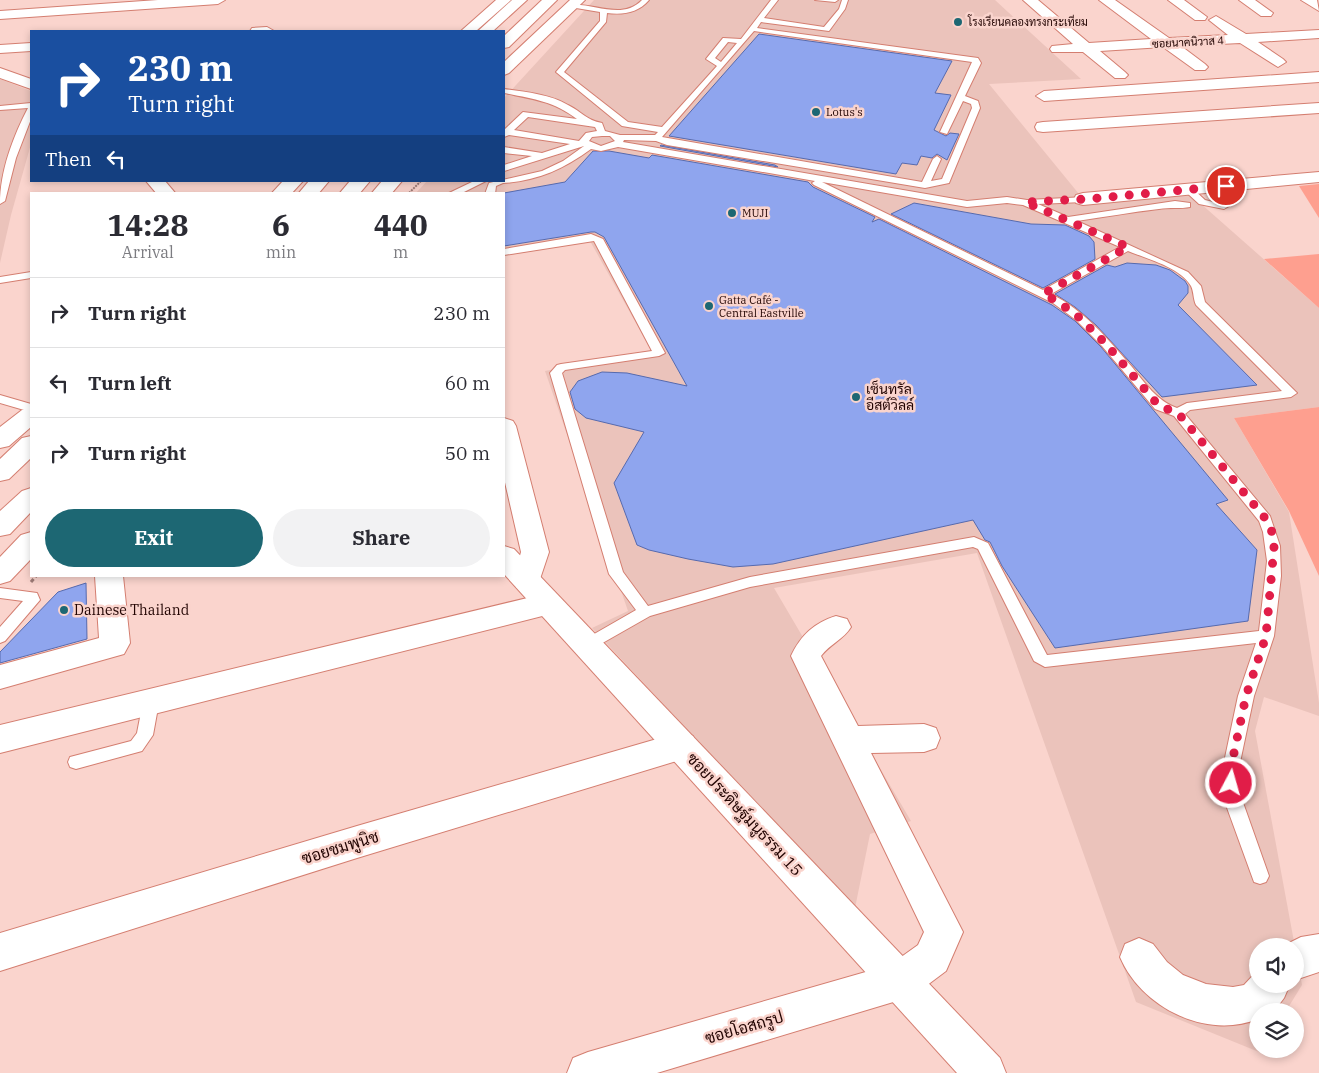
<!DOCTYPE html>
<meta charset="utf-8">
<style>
body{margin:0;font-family:"IBM Plex Serif",Sarabun,serif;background:#f2f2f3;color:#2b2b33;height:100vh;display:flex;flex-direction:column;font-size:19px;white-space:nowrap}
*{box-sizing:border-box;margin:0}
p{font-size:16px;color:#7c7c81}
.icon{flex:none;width:28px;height:28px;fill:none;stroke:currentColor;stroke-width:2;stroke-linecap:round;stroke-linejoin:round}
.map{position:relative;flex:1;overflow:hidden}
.drawer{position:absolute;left:30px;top:192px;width:475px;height:385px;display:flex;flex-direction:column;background:#fff;border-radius:0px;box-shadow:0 2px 8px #0003}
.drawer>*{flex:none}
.hud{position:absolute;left:30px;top:30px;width:475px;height:152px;border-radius:0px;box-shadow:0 2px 8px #0003;background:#1a4fa0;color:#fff;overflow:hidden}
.fabs{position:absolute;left:1249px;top:938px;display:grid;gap:10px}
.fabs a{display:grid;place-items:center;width:55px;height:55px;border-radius:50%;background:#fff;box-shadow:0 2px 8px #0003;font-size:25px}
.pin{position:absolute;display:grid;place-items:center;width:42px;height:42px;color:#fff;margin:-21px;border:2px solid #fff;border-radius:50%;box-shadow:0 1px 5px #0007}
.me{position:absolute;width:55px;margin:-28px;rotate:6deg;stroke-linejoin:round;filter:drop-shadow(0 0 4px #0008)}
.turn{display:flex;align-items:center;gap:18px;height:105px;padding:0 15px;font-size:22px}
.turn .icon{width:65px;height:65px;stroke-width:2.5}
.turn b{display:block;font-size:35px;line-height:42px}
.then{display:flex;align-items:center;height:48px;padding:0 15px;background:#0003;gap:10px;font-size:19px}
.eta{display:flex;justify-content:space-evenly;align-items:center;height:85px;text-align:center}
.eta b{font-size:30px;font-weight:800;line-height:35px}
.primary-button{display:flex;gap:10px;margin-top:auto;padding:10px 15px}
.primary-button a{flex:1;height:58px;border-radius:30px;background:#1d6773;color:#fff;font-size:20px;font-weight:800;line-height:58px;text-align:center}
.primary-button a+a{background:#f2f2f3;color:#2b2b33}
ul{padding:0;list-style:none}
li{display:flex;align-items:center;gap:15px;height:70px;padding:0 15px;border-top:1px solid #e1e1e2}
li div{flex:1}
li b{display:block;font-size:19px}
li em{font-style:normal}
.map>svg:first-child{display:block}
</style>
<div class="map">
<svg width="1319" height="1073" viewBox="0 0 1319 1073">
<rect width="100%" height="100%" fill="#fad4cd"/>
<g fill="#ebc3bb" fill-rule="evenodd">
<path d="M594,0H995L1081,79L989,84L1079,194L1092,204L1191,195L1319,308V407L1234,418L1289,512L1319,703V716L1264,697L1255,731L1302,985L1286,1011H1258V1049H1262L1259,1052L1136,1002L977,553L774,588L911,821L870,834L855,908L592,628L628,611L545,371L651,350L590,241L504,256V194H415L427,181H504V98ZM1258,946H1295V984H1258Z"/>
<polygon points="0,79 31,91 31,144 11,215 0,263"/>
</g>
<g fill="#fe9f8f">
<polygon points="1319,184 1319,218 1299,186"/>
<polygon points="1319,254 1319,308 1264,259"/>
<polygon points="1319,407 1319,576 1289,511 1234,418"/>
</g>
<g fill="#8fa5ee" stroke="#566aae">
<polygon points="759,34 952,61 935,93 951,95 934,130 946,136 950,133 959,134 947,160 937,154 932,158 921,156 917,165 902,163 896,174 669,136"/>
<polygon points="661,145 775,165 778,167 660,146"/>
<polygon points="593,151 609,151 649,158 652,155 808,182 813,187 875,217 872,222 879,219 1052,305 1075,321 1101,347 1228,500 1216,504 1257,550 1248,621 1055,648 1002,566 990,542 985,540 973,520 773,564 733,567 688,559 649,550 637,545 614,483 644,432 586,418 575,409 570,392 578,381 602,372 627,373 687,386 604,237 595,232 591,232 504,246 504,193 565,182"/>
<polygon points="914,203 1031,224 1065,225 1089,236 1094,242 1095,259 1043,288 891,214"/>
<polygon points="1127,263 1156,265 1170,270 1185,281 1188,286 1188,293 1178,305 1257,385 1162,397 1096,325 1075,307 1055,294 1107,265 1115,267"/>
<polygon points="86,583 87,639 0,663 0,652 58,592"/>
</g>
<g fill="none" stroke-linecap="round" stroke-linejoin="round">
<g stroke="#d47e70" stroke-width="2">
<g id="lane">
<path d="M642,0H649C638,13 623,15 607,13L606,22L564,72L628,122L662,127L717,66L706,59L723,38L741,39L771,0H778L764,18L824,27L839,9L842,0H848L845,9L829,31L761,22L757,28L978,58L981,63L965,96L978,101L980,108L949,183L925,188L667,145L656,141L624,140L623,142L967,201L1007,197L1027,200L1086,197L1088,199L1083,202L1038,204L1068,217L1175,201L1190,203V207C1181,209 1169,207 1159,209C1132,212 1105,217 1077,221L1188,272L1201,286L1205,302L1297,393L1291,397L1190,410L1185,414L1270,516L1280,546L1281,576L1274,636L1254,696L1238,772L1240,794L1269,876L1266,882L1260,884L1254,882L1222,794V772L1238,696L1256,643L1045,667L1034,661L978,549L973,547L750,587L650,616L592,649H582L579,645L582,641L636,610L609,574L550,373L557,365L561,364L652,351L594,241L504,255V249L591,234L603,239L665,353L659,356L565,370L562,373L623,572L648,606L750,577L974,537L988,543L1047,655L1259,631L1267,561L1263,532L1259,521L1174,416L1155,409L1102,346L1076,320L1053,303L814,185L812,183L815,181L618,147L601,151L591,149C564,169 537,181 503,183L496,186L495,194H485L489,183L542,171L563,161L584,146L504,171V165L532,156L504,153V147L542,153L570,144L509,135L504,137V130L523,112L577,119C553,101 533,99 504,93V89C524,92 550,94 568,105C582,112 586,120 602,123L605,131L620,135H655L658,132L622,126L556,72L600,21V12L570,7V5C593,2 622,21 642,0ZM754,31L972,62L940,132L947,134L963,101L971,104L972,108L942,179L931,181L941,159L937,156L933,159L922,182L662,137ZM728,42L737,43L721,62L715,58ZM528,117L595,127L597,131L586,133L579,141L514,130ZM602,136H610L615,141L601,146L589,141L592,137ZM822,182L967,207L1007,203L1023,205L1120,247L1043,290ZM1128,251C1147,259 1180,267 1191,286C1194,292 1193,299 1196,305L1282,391L1187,403L1177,408C1157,401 1145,383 1132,367C1108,339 1084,310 1051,294Z"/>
<polygon points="815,0 838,0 835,2"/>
<path d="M31,103V119L16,158L5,201L0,204C0,171 13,137 28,108L0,110V106Z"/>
<polygon points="474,181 486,181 460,194 447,194"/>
<polygon points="1186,188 1192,188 1205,200 1229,206 1224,209 1199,204 1186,192"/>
<polygon points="31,272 31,278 0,283 0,277"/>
<polygon points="0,395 31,404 31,412 0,403"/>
<polygon points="0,588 37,593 40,600 5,641 0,643 0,627 23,601 0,598"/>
<polygon points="151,696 157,697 159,702 153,735 142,751 76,769 70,767 68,762 70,757 131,741 137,733 143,702 145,697"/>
</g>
</g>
<g stroke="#d47e70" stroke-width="2">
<g id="street">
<polygon points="158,0 225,0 218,4 0,19 0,11"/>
<polygon points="1023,0 1038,0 1089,43 1151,39 1099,0 1115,0 1169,38 1228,35 1209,20 1216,16 1246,34 1319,30 1319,38 1258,42 1283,59 1286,62 1278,67 1240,43 1181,46 1205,64 1208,67 1205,70 1195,70 1163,47 1100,51 1125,72 1128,75 1125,78 1115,78 1083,52 1052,52 1050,49 1052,46 1073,44"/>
<polygon points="1168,0 1184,0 1207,17 1205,20 1195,20"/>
<polygon points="1239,0 1255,0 1273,13 1271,16 1261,16"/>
<polygon points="1301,0 1317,0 1319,11"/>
<polygon points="267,27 274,31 250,31 252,28"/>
<polygon points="31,43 31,51 0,53 0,45"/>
<polygon points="1319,72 1319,82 1044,101 1036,96 1044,91"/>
<polygon points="1319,103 1319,113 1043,132 1037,131 1035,127 1037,123 1043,122"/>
<polygon points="1319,172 1319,182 1083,205 1076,203 1074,199 1076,195 1083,193"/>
<polygon points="504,418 513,421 516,426 549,552 537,588 527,591 517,588 513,581 521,552 504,478"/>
<polygon points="95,576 123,576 130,643 124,654 0,689 0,665 99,638"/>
<polygon points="548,593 558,596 563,604 558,612 0,753 0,725"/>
<path d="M836,616L847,619L851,627C844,639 830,644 821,656L858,726L924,724L936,728L940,738L936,748L924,752L871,753L963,932L946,971L914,995L900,1000L657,1073H567L573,1058L588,1052L890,965L918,945L924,932L791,656C801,635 814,623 836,616Z"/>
<polygon points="681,732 693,736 697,746 693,756 357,858 0,971 0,933 357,826"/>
<polygon points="1319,934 1319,972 1295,980 1295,946 1283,946 1301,937"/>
<path d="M1139,938L1153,944L1167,962L1183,975L1206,984L1233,987L1244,985L1258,970V984H1290L1284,998L1275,1010L1258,1011V1019C1206,1040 1141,1007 1120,957L1125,944Z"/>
</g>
</g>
<g stroke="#d47e70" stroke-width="2">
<g id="secondary">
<polygon points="0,68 31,79 31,89 0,78"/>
<polygon points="146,181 165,181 176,194 157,194"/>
<polygon points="504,546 514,549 1000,1058 1006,1073 957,1073 504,574"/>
</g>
</g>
<g stroke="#d47e70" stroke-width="2">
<g id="primary">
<polygon points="496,0 511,0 476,31 461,31"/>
<polygon points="570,0 585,0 509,73 504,75 504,62"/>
<polygon points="283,181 303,181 291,194 271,194"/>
<polygon points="382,181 402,181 391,194 371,194"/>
<polygon points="31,408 31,427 9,446 0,448 0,427 22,410"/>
<polygon points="31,532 31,559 10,581 0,584 0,557 21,535"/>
</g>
</g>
<g stroke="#d47e70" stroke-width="2">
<g id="highway">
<polygon points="512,0 527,0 493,31 478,31"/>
<polygon points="542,0 557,0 509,47 504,48 504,36"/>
<polygon points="309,181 329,181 318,194 298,194"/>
<polygon points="350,181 370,181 359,194 339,194"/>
<polygon points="31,436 31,458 9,479 0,481 0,459 22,438"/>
<polygon points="31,488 31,512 10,534 0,536 0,511 22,491"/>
</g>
</g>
<polyline stroke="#9e7b76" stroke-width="2" stroke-dasharray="2 1" stroke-linecap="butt" points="409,193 421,181"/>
<polyline stroke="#9e7b76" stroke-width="3" stroke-dasharray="4 2.5" stroke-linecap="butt" points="31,582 36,576"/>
<use href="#lane" fill="#fff" fill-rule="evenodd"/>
<use href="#street" fill="#fff" fill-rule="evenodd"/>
<use href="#secondary" fill="#fff" fill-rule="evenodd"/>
<use href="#primary" fill="#fff" fill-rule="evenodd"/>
<use href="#highway" fill="#fff" fill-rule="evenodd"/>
</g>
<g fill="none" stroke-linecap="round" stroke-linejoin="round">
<polyline stroke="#e11d48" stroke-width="9" stroke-dasharray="0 16.2" points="1226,186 1088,199 1025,202 1128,247 1043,294 1057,301 1080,318 1106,344 1159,406 1178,413 1265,518 1272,532 1274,547 1266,636 1246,696 1230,772 1231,783"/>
</g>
<g fill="#1d6773" stroke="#fad4cd" stroke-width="2">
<circle cx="958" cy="22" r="5"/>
<circle cx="816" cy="112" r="5"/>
<circle cx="732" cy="213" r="5"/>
<circle cx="709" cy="306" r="5"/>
<circle cx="856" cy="397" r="5"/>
<circle cx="64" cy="610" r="5"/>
</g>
<g text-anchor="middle" stroke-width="5" stroke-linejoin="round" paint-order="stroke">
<g font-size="11" fill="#220402" stroke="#fad4cd" text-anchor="start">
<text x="968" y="26">โรงเรียนคลองทรงกระเทียม</text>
<text x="826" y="116">Lotus's</text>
<text x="742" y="217">MUJI</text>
<text x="719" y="304">Gatta Café -<tspan x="719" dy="13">Central Eastville</tspan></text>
</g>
<g font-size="11" fill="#220402" stroke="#fad4cd">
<text transform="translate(1188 42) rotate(-3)" y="4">ซอยนาคนิวาส 4</text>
</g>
<g font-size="14" fill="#220402" stroke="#fad4cd" text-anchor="start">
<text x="866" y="394">เซ็นทรัล<tspan x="866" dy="16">อีสต์วิลล์</tspan></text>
<text x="74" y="615">Dainese Thailand</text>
</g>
<g font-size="16" fill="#220402" stroke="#fad4cd">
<text transform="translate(745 814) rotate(47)" y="6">ซอยประดิษฐ์มนูธรรม 15</text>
<text transform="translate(340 847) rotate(-17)" y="6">ซอยชมพูนิช</text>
<text transform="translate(744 1027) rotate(-16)" y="6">ซอยโอสถรูป</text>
</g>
</g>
</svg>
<div class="fabs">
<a><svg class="icon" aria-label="sound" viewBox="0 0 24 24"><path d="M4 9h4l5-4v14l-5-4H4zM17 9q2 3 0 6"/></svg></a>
<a><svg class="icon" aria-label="layers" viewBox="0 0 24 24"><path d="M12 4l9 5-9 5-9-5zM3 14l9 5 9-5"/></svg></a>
</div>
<div class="pin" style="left:1226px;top:186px;background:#d93025"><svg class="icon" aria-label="arrive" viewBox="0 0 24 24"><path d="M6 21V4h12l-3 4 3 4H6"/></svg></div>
<svg class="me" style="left:1231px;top:783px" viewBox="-20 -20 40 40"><circle r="17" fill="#e11d48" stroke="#fff" stroke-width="3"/><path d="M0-11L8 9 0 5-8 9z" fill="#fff"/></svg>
<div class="hud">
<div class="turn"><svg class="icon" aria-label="right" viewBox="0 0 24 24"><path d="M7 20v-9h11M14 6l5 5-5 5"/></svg><div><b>230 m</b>Turn right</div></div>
<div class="then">Then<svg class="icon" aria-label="left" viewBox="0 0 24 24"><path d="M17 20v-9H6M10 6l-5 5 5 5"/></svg></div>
</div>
<section class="drawer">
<div class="eta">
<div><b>14:28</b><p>Arrival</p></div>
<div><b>6</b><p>min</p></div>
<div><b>440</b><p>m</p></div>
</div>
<ul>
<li><svg class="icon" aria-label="right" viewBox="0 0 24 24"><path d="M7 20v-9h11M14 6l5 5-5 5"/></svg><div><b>Turn right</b></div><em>230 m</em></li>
<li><svg class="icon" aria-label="left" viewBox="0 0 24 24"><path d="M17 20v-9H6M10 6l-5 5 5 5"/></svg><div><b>Turn left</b></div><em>60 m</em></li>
<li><svg class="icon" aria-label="right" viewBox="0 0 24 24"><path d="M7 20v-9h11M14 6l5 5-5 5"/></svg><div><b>Turn right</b></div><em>50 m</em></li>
</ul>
<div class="primary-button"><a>Exit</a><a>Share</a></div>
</section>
</div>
